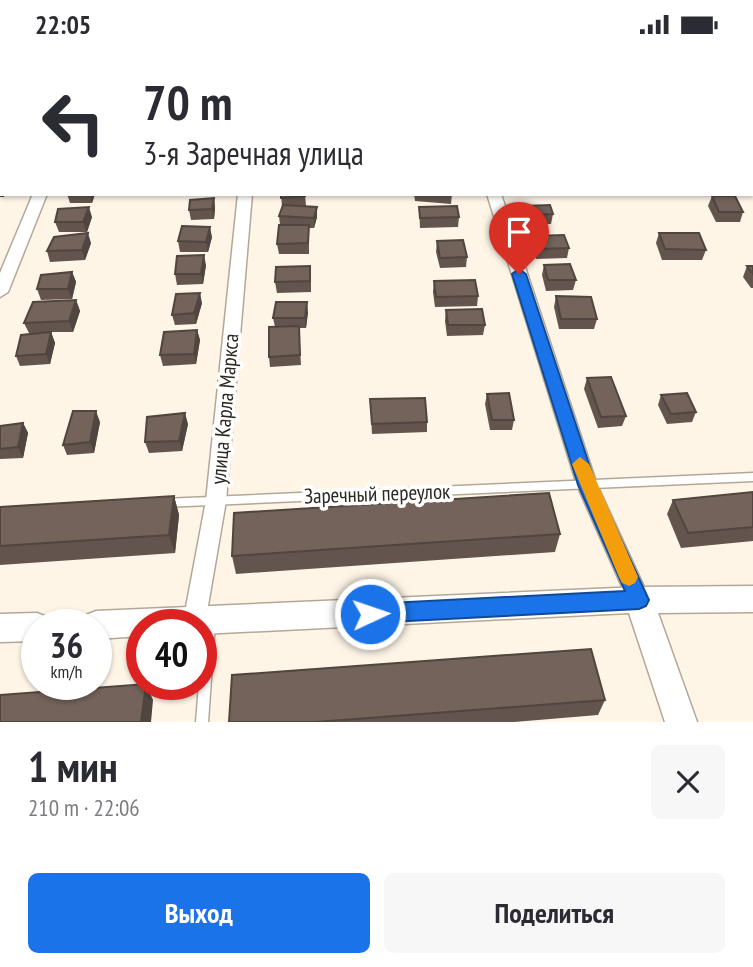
<!DOCTYPE html>
<html lang="ru">
<meta charset="utf-8">
<style>
body{margin:0;font-family:"PT Sans Narrow",sans-serif;background:#f7f7f7;color:#2b2b33;height:100vh;display:flex;flex-direction:column;font-size:26px;white-space:nowrap}
*{box-sizing:border-box;margin:0}
p{font-size:23px;color:#7c7c81}
.icon{flex:none;width:38px;height:38px;fill:none;stroke:currentColor;stroke-width:2;stroke-linecap:round;stroke-linejoin:round}
.map{position:relative;height:673px;overflow:hidden}
.details{display:flex;flex-direction:column;background:#fff;flex:1}
.details>*{flex:none}
.banner{position:absolute;left:0px;top:0px;width:754px;height:147px;box-shadow:0 2px 5px #0004;background:#fff;color:#2b2b33;overflow:hidden}
.speed{position:absolute;left:21px;top:560px;display:flex;gap:14px;font-size:35px;font-weight:700;text-align:center}
.speed>*{display:grid;place-content:center;width:91px;height:91px;border-radius:50%;background:#fff;box-shadow:0 2px 5px #0004;line-height:1}
.speed small{font-size:18px;font-weight:400}
.speed .limit{border:10px solid #d22;background:#fff;color:#111}
.pin{position:absolute;display:grid;place-items:center;width:60px;height:60px;color:#fff;margin:-72px -30px;border-radius:50% 50% 50% 0;rotate:-45deg;box-shadow:0 0 7px #0007}
.pin .icon{rotate:45deg}
.me{position:absolute;width:77px;margin:-38px;rotate:87deg;stroke-linejoin:round;filter:drop-shadow(0 0 5px #0008)}
.turn{display:flex;align-items:center;gap:24px;height:147px;padding:0 28px;font-size:32px}
.turn .icon{width:91px;height:91px;stroke-width:2.5}
.turn b{display:block;font-size:49px;line-height:60px}
.round{display:grid;place-items:center;flex:none;width:74px;height:74px;border-radius:10px;background:#f7f7f7}
.headline{display:flex;align-items:center;justify-content:space-between;height:119px;padding:0 28px}
h1{font-size:42px;font-weight:700;line-height:52px}
.action{display:flex;gap:14px;margin-top:auto;padding:14px 28px}
.action a{flex:1;height:80px;border-radius:10px;background:#1a73e8;color:#fff;font-size:28px;font-weight:700;line-height:80px;text-align:center}
.action a+a{background:#f7f7f7;color:#2b2b33}
.status{display:flex;justify-content:space-between;align-items:center;height:49px;padding:0 35px;background:#fff;direction:ltr}
.status svg{height:19px;fill:currentColor}
.map>svg:first-child{display:block}
</style>
<div class="status"><b>22:05</b><svg viewBox="0 0 49 12"><path d="M0 12V9h3v3zM5 12V6h3v6zM10 12V3h3v9zM15 12V0h3v12zM26 1h20v11H26zM47 4h2v5h-2z"/></svg></div>
<div class="map">
<svg width="753" height="673" viewBox="0 0 753 673">
<rect width="100%" height="100%" fill="#fef5e7"/>
<g fill="none" stroke-linecap="round" stroke-linejoin="round">
<g stroke="#b3a898" stroke-width="3">
<g id="service">
<rect x="0" y="60" width="2" height="4"/>
<polygon points="753,424 753,432 164,458 160,457 159,454 160,451 164,450"/>
<polygon points="209,569 213,570 215,574 208,673 196,673 199,635 201,635 201,602 203,574 205,570"/>
</g>
</g>
<g stroke="#b3a898" stroke-width="3">
<g id="minor">
<polygon points="94,0 104,0 93,2"/>
<polygon points="254,0 264,0 253,2"/>
<polygon points="442,0 452,0 453,2 443,2"/>
<polygon points="33,145 47,145 8,243 0,248 0,224"/>
<polygon points="238,145 252,145 226,452 205,574 201,582 201,576 183,574 206,452"/>
<polygon points="487,145 501,145 597,436 650,551 647,558 639,561 631,558 577,436"/>
</g>
</g>
<g stroke="#b3a898" stroke-width="3">
<g id="tertiary">
<polygon points="753,537 753,563 658,564 697,673 665,673 629,564 201,585 201,576 142,576 142,587 96,590 96,576 81,576 86,566 96,562 639,538"/>
<polygon points="37,564 47,568 51,576 37,576 37,592 0,593 0,565"/>
</g>
</g>
<g stroke="#b3a898" stroke-width="4">
<g id="secondary">
<polygon points="661,0 675,0 676,2 662,2"/>
<rect x="752" y="105" width="1" height="10"/>
</g>
</g>
<use href="#service" fill="#fff" fill-rule="evenodd"/>
<use href="#minor" fill="#fff" fill-rule="evenodd"/>
<use href="#tertiary" fill="#fff" fill-rule="evenodd"/>
<use href="#secondary" fill="#fff" fill-rule="evenodd"/>
</g>
<g fill="#63554d">
<polygon points="118,0 140,0 139,2 118,2"/>
<polygon points="704,0 746,0 745,2 705,2"/>
<rect x="0" y="87" width="2" height="20"/>
<polygon points="67,145 95,145 92,154 70,154"/>
<polygon points="281,145 305,145 306,157 317,158 317,168 314,179 309,179 309,205 279,205 277,195 280,176 279,167 282,158"/>
<polygon points="414,145 452,145 451,155 415,152"/>
<polygon points="712,147 743,163 740,173 716,173 708,157"/>
<polygon points="214,149 215,159 214,170 191,171 189,161"/>
<polygon points="526,157 553,165 551,175 527,176 524,167"/>
<polygon points="419,158 459,168 458,178 420,179"/>
<polygon points="92,168 87,183 59,183 55,173"/>
<polygon points="659,184 706,201 702,211 662,211 656,194"/>
<polygon points="534,187 569,199 567,209 536,210 532,197"/>
<polygon points="212,188 208,203 180,203 178,192"/>
<polygon points="437,192 467,208 466,218 440,219 436,203"/>
<polygon points="91,194 85,211 50,213 47,202"/>
<polygon points="206,216 203,235 177,236 175,225"/>
<polygon points="544,216 576,231 573,241 546,242 542,226"/>
<polygon points="747,217 753,217 753,239 751,239 743,228"/>
<polygon points="72,223 76,233 72,250 41,251 37,240"/>
<polygon points="311,227 311,243 277,244 275,233"/>
<polygon points="434,232 478,247 477,257 435,258 433,243"/>
<polygon points="556,247 597,270 594,280 559,280 554,258"/>
<polygon points="76,251 80,262 73,283 51,283 55,294 50,315 20,317 16,307 45,284 29,284 24,274"/>
<polygon points="202,254 196,275 175,276 172,266"/>
<polygon points="446,261 485,276 483,286 447,287 445,272"/>
<polygon points="308,263 306,279 299,279 301,316 270,318 269,308 275,278 273,269"/>
<polygon points="197,281 200,291 196,315 163,317 160,306"/>
<polygon points="587,329 626,367 622,377 598,379 584,340"/>
<polygon points="487,345 514,371 512,381 490,381 485,355"/>
<polygon points="661,346 696,363 692,373 667,375 658,356"/>
<polygon points="370,350 427,373 427,383 372,385"/>
<polygon points="100,373 94,404 67,406 63,396"/>
<polygon points="23,374 28,384 23,409 0,410 0,377"/>
<polygon points="188,375 182,402 149,404 145,393"/>
<polygon points="753,443 753,492 681,499 667,465 673,451"/>
<polygon points="174,447 179,466 175,504 0,516 0,458"/>
<polygon points="560,485 555,503 236,525 232,507"/>
<polygon points="605,651 598,666 514,673 229,673"/>
</g>
<g fill="#50453f">
<polygon points="2,131 2,145 5,145 4,148 0,148 0,138"/>
<polygon points="90,145 95,145 92,154"/>
<polygon points="214,149 215,159 214,170 212,160"/>
<polygon points="89,158 92,168 87,183 83,173"/>
<polygon points="317,158 317,168 314,179 314,169"/>
<polygon points="210,178 212,188 208,203 206,193"/>
<polygon points="88,184 91,194 85,211 82,201"/>
<polygon points="204,206 206,216 203,235 201,225"/>
<polygon points="72,223 76,233 72,250 68,240"/>
<polygon points="200,244 202,254 196,275 194,264"/>
<polygon points="76,251 80,262 73,283 69,272"/>
<polygon points="307,253 308,263 306,279 305,269"/>
<polygon points="197,281 200,291 196,315 194,305"/>
<polygon points="51,283 55,294 50,315 46,305"/>
<polygon points="96,362 100,373 94,404 90,393"/>
<polygon points="185,364 188,375 182,402 179,392"/>
<polygon points="23,374 28,384 23,409 18,398"/>
<polygon points="174,447 179,466 175,504 169,486"/>
<polygon points="146,635 153,651 151,673 141,673"/>
</g>
<g fill="#73635a" stroke="#50453f" stroke-width="2">
<polygon points="40,0 60,0 60,2 38,2"/>
<polygon points="213,0 230,0 229,2 213,2"/>
<polygon points="283,0 303,0 302,2 283,2"/>
<polygon points="491,0 519,0 520,1 492,2"/>
<polygon points="610,0 631,0 632,2 611,2"/>
<rect x="0" y="87" width="2" height="10"/>
<rect x="0" y="112" width="2" height="9"/>
<polygon points="281,145 305,145 305,147 281,149"/>
<polygon points="712,147 735,147 743,163 719,163"/>
<polygon points="214,149 212,160 189,161 190,151"/>
<polygon points="283,156 317,158 314,169 279,167"/>
<polygon points="550,156 553,165 529,166 526,157"/>
<polygon points="457,157 459,168 420,169 419,158"/>
<polygon points="89,158 83,173 55,173 58,160"/>
<polygon points="279,176 309,176 308,194 277,195"/>
<polygon points="182,177 210,178 206,193 178,192"/>
<polygon points="88,184 82,201 47,202 54,188"/>
<polygon points="659,184 699,184 706,201 665,200"/>
<polygon points="564,186 569,199 538,200 534,187"/>
<polygon points="463,191 467,208 440,209 437,192"/>
<polygon points="204,206 201,225 175,225 177,207"/>
<polygon points="570,215 576,231 548,231 544,216"/>
<polygon points="310,217 310,232 275,233 276,218"/>
<polygon points="747,217 753,217 753,225"/>
<polygon points="72,223 68,240 37,240 41,226"/>
<polygon points="475,231 478,247 436,248 434,232"/>
<polygon points="200,244 194,264 172,266 176,245"/>
<polygon points="556,247 591,248 597,270 561,270"/>
<polygon points="76,251 69,272 24,274 33,253"/>
<polygon points="276,253 307,253 305,269 273,269"/>
<polygon points="482,260 485,276 448,276 446,261"/>
<polygon points="299,277 300,306 269,308 269,278"/>
<polygon points="197,281 194,305 160,306 164,283"/>
<polygon points="51,283 46,305 16,307 21,286"/>
<polygon points="611,328 626,367 601,368 587,329"/>
<polygon points="509,344 514,371 492,371 487,345"/>
<polygon points="687,344 696,363 671,365 661,346"/>
<polygon points="425,349 427,373 372,375 370,350"/>
<polygon points="73,362 96,362 90,393 63,396"/>
<polygon points="185,364 179,392 145,393 147,368"/>
<polygon points="23,374 18,398 0,400 0,377"/>
<polygon points="753,443 753,478 688,484 673,451"/>
<polygon points="549,444 560,485 232,507 234,464"/>
<polygon points="174,447 169,486 0,497 0,458"/>
<polygon points="591,600 605,651 316,673 229,673 232,626"/>
<polygon points="146,635 141,673 0,673 0,646"/>
</g>
<polygon fill="#1a73e8" stroke="#114b97" stroke-width="2" points="519,220 526,225 596,436 649,551 646,557 639,560 370,574 363,571 360,565 363,558 370,555 625,542 578,436 512,225"/>
<polygon fill="#f59e0b" points="580,408 589,415 638,528 635,534 629,537 622,534 619,528 572,415"/>
<g text-anchor="middle" stroke-width="7" stroke-linejoin="round" paint-order="stroke">
<g font-size="21" fill="#2c2822" stroke="#fff">
<text transform="translate(225 360) rotate(-85)" y="7">улица Карла Маркса</text>
<text transform="translate(377 445) rotate(-2)" y="7">Заречный переулок</text>
</g>
</g>
</svg>
<div class="speed"><div>36<small>km/h</small></div><div class="limit">40</div></div>
<div class="pin" style="left:519px;top:225px;background:#d93025"><svg class="icon" aria-label="arrive" viewBox="0 0 24 24"><path d="M6 21V4h12l-3 4 3 4H6"/></svg></div>
<svg class="me" style="left:370px;top:565px" viewBox="-20 -20 40 40"><circle r="17" fill="#1a73e8" stroke="#fff" stroke-width="3"/><path d="M0-11L8 9 0 5-8 9z" fill="#fff"/></svg>
<div class="banner">
<div class="turn"><svg class="icon" aria-label="left" viewBox="0 0 24 24"><path d="M17 20v-9H6M10 6l-5 5 5 5"/></svg><div><b>70 m</b>3-я Заречная улица</div></div>
</div>
</div>
<section class="details">
<div class="headline"><div><h1>1 мин</h1><p>210 m · 22:06</p></div><a class="round"><svg class="icon" aria-label="close" viewBox="0 0 24 24"><path d="M6 6l12 12M18 6L6 18"/></svg></a></div>
<div class="action"><a>Выход</a><a>Поделиться</a></div>
</section>
